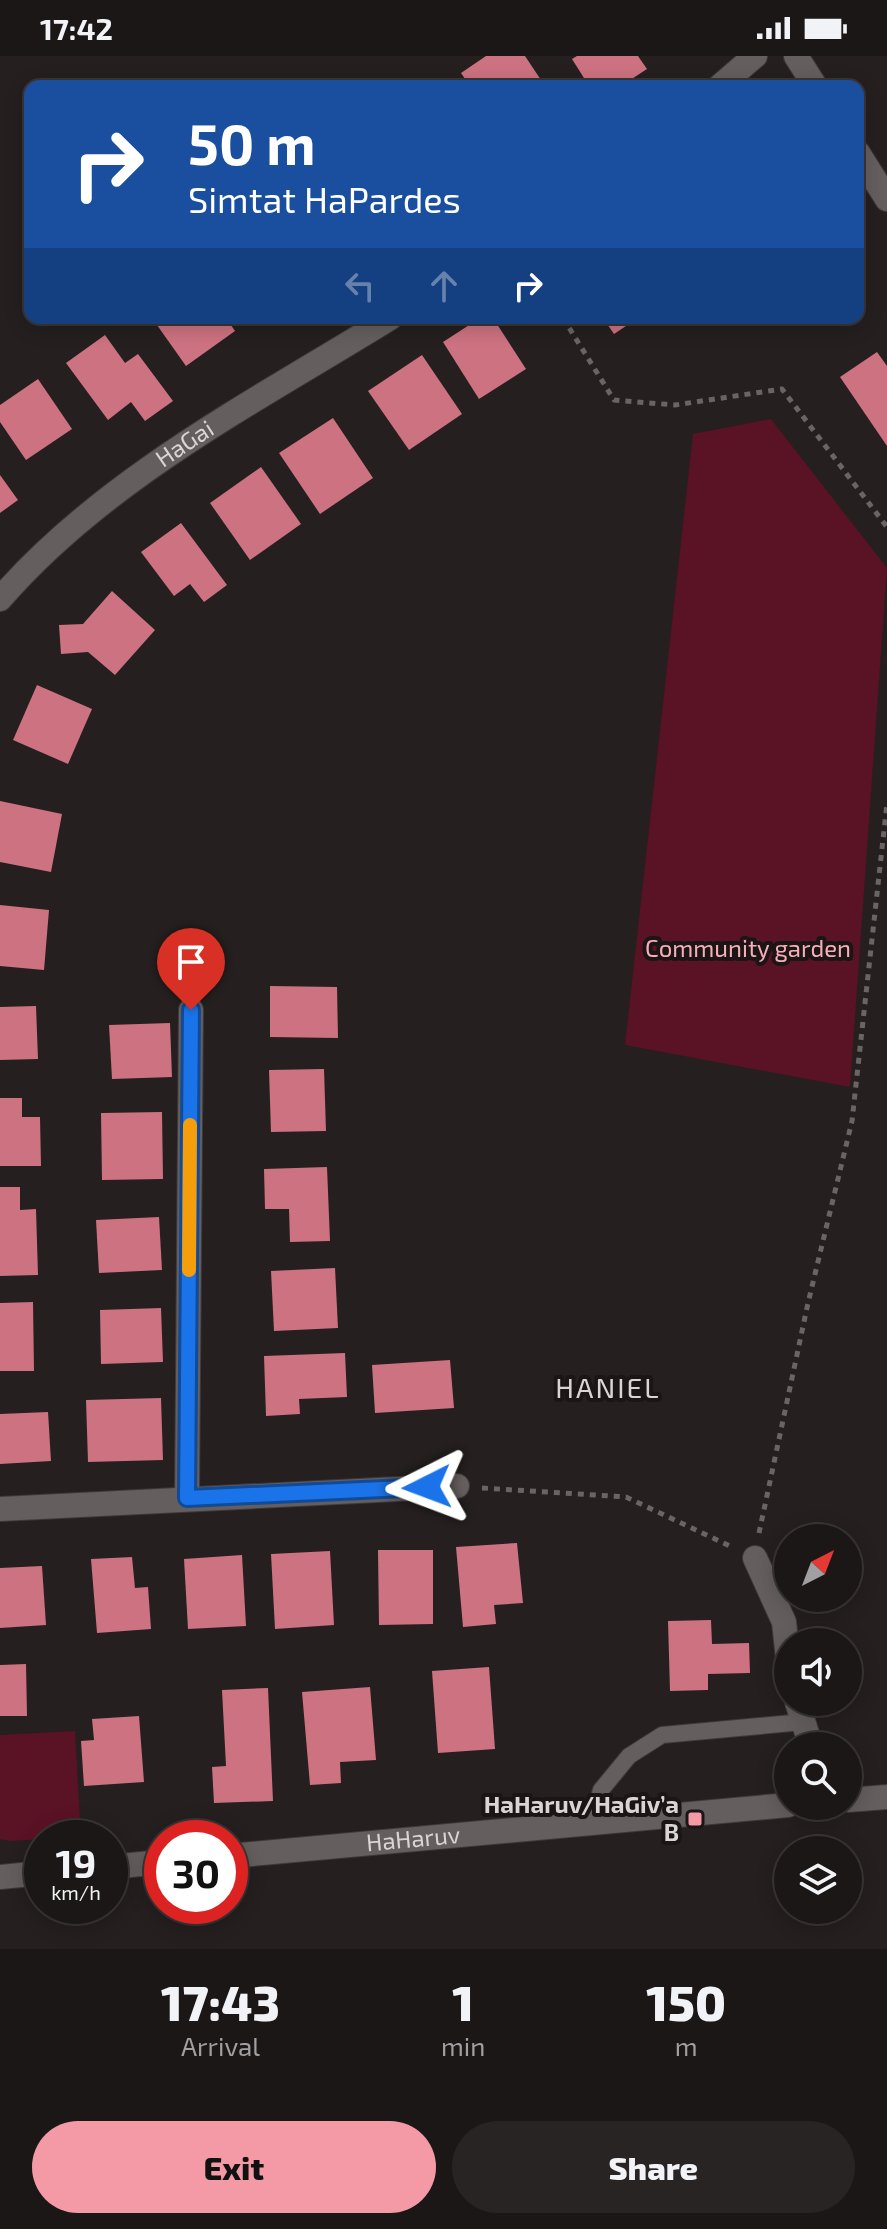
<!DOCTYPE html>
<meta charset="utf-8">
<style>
body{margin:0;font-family:"Exo 2",sans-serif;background:#292424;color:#f1f3f6;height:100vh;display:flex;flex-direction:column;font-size:30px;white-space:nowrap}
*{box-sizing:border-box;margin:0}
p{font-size:26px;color:#a09fa1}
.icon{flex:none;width:44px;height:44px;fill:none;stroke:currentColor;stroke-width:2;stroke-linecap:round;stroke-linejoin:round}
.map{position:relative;height:1893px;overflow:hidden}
.details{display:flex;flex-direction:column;background:#1c1717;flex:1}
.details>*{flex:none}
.top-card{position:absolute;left:24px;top:24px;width:840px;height:244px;border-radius:16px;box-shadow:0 4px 20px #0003,0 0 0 2px #3a3636;background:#1a4fa0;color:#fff;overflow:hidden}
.needle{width:52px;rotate:42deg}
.controls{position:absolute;left:774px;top:1468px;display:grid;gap:16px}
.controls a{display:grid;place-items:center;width:88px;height:88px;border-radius:50%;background:#1c1717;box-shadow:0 4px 20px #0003,0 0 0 2px #3a3636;font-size:40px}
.speed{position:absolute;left:24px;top:1764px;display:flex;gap:16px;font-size:40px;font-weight:700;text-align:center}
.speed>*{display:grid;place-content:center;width:104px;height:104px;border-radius:50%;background:#1c1717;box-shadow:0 4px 20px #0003,0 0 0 2px #3a3636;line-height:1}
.speed small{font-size:20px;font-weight:400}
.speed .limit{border:12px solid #d22;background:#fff;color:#111}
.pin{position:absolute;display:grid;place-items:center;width:68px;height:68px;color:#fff;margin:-82px -34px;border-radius:50% 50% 50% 0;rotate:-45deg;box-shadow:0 0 8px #0007}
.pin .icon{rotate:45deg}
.me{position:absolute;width:88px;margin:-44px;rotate:267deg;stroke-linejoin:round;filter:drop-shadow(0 0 6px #0008)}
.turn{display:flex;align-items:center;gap:28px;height:168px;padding:0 32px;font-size:36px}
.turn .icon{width:104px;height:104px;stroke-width:2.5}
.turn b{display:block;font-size:56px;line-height:68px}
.lanes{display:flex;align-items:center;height:76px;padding:0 32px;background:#0003;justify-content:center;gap:40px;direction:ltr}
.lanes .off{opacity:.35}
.eta{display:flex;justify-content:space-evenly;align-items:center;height:136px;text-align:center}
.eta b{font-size:48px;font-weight:800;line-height:56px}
.button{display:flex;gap:16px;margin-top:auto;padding:16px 32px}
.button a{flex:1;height:92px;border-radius:48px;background:#f49aa6;color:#111;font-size:32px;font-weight:800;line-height:92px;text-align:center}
.button a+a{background:#292424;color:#f1f3f6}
.status{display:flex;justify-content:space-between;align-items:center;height:56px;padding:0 40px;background:#1c1717;direction:ltr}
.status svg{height:22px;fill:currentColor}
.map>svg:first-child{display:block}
</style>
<div class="status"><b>17:42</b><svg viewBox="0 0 49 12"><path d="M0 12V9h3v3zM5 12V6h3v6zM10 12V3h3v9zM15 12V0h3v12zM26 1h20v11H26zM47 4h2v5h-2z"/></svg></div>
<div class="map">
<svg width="887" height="1893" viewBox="0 0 887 1893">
<rect width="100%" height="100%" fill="#251f1f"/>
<g fill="#5a1225">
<polygon points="771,363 887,512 850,1031 625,989 693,378"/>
<polygon points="75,1675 81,1781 9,1785 0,1783 0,1679"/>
</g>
<g fill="#cd7280">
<polygon points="486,0 525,0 545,30 470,30 461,17"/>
<polygon points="577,0 638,0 647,13 621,30 589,30 572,3"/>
<polygon points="152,262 226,262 235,275 186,310"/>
<polygon points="480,262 493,262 526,313 479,343 443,286"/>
<polygon points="603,262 638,262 614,278"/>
<polygon points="105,279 125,307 138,298 173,345 145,365 131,346 108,364 66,307"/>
<polygon points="877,296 887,310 887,390 840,321"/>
<polygon points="422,299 462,358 409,394 368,335"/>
<polygon points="38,323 72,373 26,404 0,366 0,349"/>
<polygon points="333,362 373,422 320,458 279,397"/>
<polygon points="261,411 301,468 250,504 210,447"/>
<polygon points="0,419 18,444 0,457"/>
<polygon points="181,467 227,529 204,546 190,528 174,540 141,496"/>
<polygon points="112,535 155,574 115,619 88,596 61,598 59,569 83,568"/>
<polygon points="37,629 92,653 68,708 13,684"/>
<polygon points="0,745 62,758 51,816 0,806"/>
<polygon points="0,849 49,854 44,914 0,910"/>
<polygon points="270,930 337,931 338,982 270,981"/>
<polygon points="36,950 38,1003 0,1004 0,951"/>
<polygon points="170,967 172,1021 112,1023 109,969"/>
<polygon points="324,1013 326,1075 271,1076 269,1014"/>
<polygon points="0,1042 22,1042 22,1061 40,1061 41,1110 0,1110"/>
<polygon points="162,1056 163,1123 102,1124 101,1057"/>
<polygon points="327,1111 330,1185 290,1186 289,1153 265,1153 264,1113"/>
<polygon points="0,1131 20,1131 20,1154 36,1153 38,1219 0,1220"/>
<polygon points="159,1161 162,1214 99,1217 96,1164"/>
<polygon points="335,1212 338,1272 274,1275 271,1215"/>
<polygon points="33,1246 34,1315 0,1315 0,1247"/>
<polygon points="161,1252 163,1306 101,1308 100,1254"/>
<polygon points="345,1297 347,1341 299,1343 300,1358 266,1360 264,1300"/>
<polygon points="450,1304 454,1352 375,1357 372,1309"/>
<polygon points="161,1342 163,1404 88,1406 86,1344"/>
<polygon points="48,1356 51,1405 0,1408 0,1358"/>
<polygon points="517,1487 523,1547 494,1549 496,1568 463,1571 456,1491"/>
<polygon points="378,1494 433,1494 433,1568 379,1569"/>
<polygon points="330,1495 334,1569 275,1573 271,1498"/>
<polygon points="242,1499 246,1570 188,1573 184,1503"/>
<polygon points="132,1501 135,1532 148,1531 151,1573 97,1577 91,1503"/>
<polygon points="42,1510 46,1569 0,1572 0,1512"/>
<polygon points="711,1564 712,1588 749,1587 750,1617 708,1618 708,1634 670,1635 668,1565"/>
<polygon points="26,1608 27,1660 0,1660 0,1609"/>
<polygon points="489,1611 495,1693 438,1697 432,1615"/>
<polygon points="370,1631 376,1704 340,1706 341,1727 310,1729 302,1636"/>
<polygon points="268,1632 273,1745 214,1747 212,1711 226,1710 222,1634"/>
<polygon points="139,1660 144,1726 84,1730 81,1685 94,1684 92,1663"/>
</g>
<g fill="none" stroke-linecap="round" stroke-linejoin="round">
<g stroke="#3f3a3a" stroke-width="18">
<polyline id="lane" points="593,1766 601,1734 629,1700 662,1679 803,1666"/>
</g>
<g stroke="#3f3a3a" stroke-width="26">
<g id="street">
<polyline points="796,0 815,30"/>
<polyline points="720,30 755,0"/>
<polyline points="858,97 887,143"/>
<path id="s1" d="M0,543C105,422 256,345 390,262"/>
<polyline points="187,1442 191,954"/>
<polyline points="0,1453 457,1430"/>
<polyline points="755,1502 784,1566 788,1603"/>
<polyline points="797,1646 811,1690"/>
<polyline points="848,1744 887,1741"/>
<path id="s2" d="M230,1800L788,1749"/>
<polyline points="110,1811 162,1806"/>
<polyline points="0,1821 42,1817"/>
</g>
</g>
<g stroke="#6a6565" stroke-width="5" stroke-dasharray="6 6" stroke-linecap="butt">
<polyline points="563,262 614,344 675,349 782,333 887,471"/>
<polyline points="482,1432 626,1441 732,1491"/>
<polyline points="759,1477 808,1247 852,1065 887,747"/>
</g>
<use href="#lane" stroke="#655e5e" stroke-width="16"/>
<use href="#street" stroke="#655e5e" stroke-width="24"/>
</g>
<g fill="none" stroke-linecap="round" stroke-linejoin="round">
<g stroke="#114b97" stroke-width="20">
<polyline id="route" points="191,954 187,1442 427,1431"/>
</g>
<use href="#route" stroke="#1a73e8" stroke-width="14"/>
<polyline stroke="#f59e0b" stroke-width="14" points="189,1214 190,1069"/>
</g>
<rect fill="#f49aa6" stroke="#1b1516" stroke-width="3" x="687" y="1755" width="16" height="16" rx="4"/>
<g text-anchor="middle" stroke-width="8" stroke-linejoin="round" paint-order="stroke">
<g font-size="24" fill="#d9d5d5" stroke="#1b1516">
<text dy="8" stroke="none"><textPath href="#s1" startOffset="242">HaGai</textPath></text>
<text dy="8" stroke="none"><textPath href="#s2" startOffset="184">HaHaruv</textPath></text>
</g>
<g font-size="24" fill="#f8aeb7" stroke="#1b1516">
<text x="748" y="901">Community garden</text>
</g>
<g font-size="24" font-weight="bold" fill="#d9d5d5" stroke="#1b1516" text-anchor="end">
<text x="679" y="1757">HaHaruv/HaGiv’a<tspan x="679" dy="28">B</tspan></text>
</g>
<g font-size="28" letter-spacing="2" fill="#d9d5d5" stroke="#1b1516">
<text x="608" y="1342">HANIEL</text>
</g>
</g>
</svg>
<div class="controls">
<a><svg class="needle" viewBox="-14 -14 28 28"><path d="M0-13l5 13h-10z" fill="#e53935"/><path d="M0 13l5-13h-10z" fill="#a09fa1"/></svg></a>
<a><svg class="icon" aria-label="sound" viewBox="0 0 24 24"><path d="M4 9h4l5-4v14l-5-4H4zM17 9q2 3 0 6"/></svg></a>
<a><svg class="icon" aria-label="search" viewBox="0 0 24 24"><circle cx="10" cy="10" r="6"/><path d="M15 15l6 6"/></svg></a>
<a><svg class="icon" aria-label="layers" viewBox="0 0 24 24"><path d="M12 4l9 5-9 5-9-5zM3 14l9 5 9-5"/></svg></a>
</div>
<div class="speed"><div>19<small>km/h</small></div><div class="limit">30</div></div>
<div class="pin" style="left:191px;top:954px;background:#d93025"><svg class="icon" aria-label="arrive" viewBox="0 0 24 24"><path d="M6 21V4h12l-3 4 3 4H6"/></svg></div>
<svg class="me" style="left:427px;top:1431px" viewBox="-20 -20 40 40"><path d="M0-17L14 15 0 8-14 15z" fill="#1a73e8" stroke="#fff" stroke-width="4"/></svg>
<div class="top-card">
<div class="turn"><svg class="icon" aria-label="right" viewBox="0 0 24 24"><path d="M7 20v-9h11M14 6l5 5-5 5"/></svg><div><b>50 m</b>Simtat HaPardes</div></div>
<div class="lanes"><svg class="icon off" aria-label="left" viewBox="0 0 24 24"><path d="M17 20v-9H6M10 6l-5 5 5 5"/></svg><svg class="icon off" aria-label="ahead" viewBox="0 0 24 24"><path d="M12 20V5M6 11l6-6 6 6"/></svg><svg class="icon" aria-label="right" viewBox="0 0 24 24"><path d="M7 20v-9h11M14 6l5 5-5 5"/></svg></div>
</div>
</div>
<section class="details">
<div class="eta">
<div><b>17:43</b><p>Arrival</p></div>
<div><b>1</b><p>min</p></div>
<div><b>150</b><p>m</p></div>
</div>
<div class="button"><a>Exit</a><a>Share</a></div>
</section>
